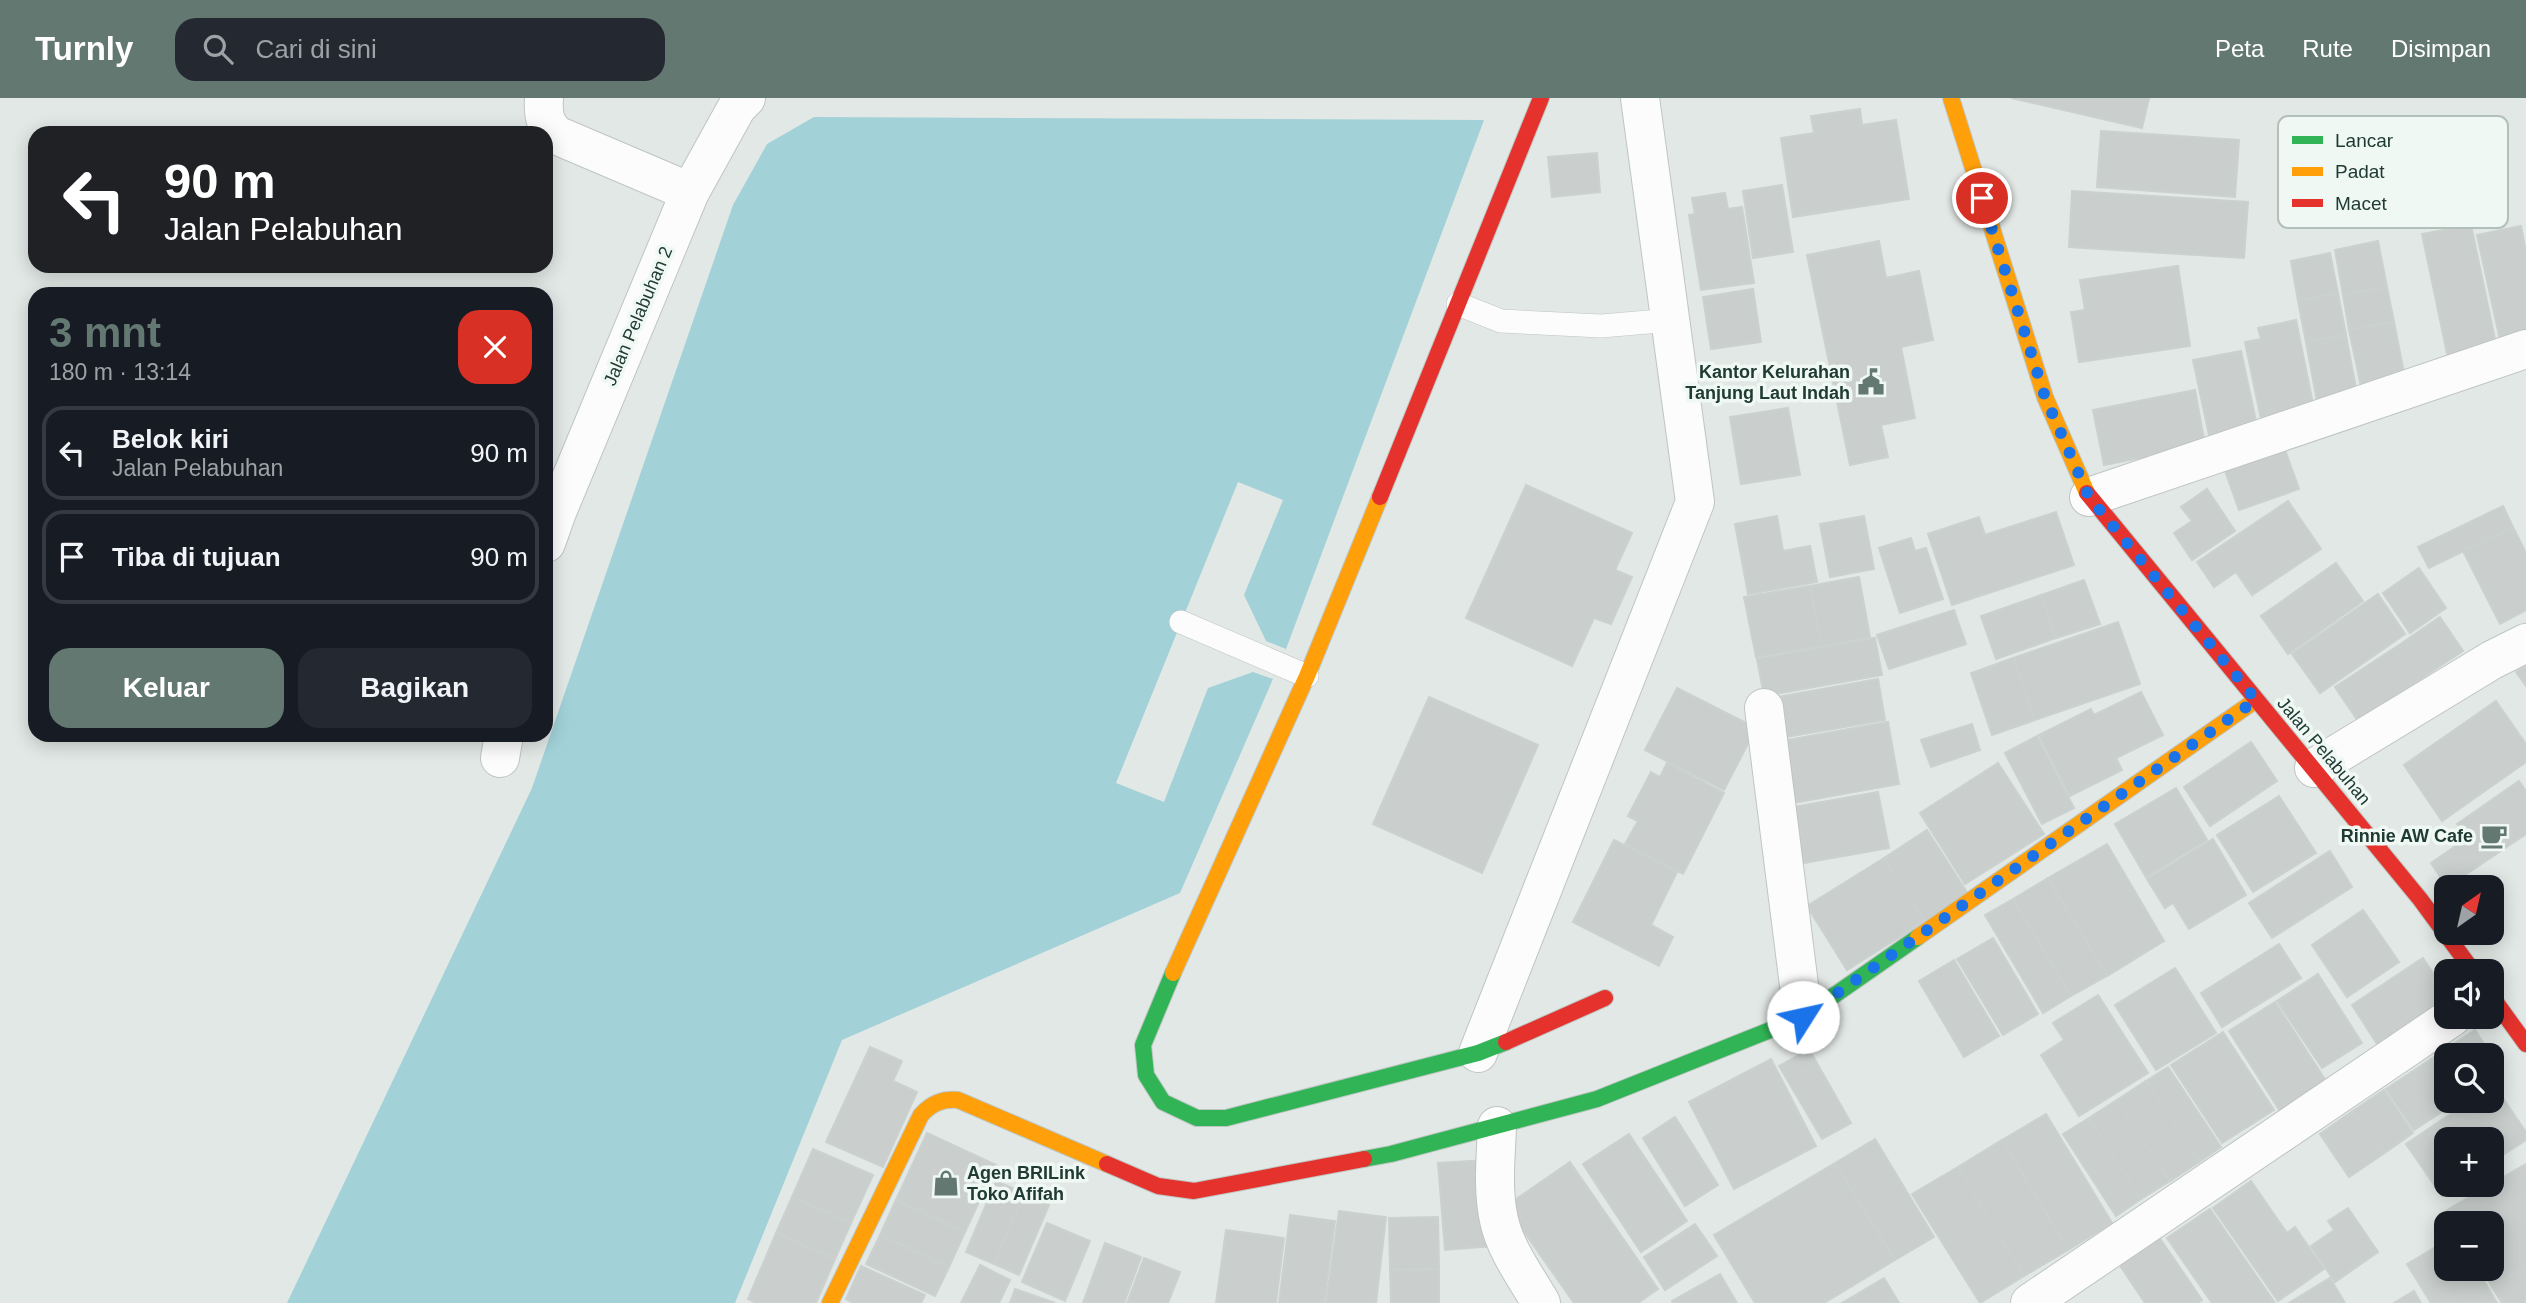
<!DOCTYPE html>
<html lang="id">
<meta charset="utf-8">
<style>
body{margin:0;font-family:Helvetica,sans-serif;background:#242831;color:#f1f3f6;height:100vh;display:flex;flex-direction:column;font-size:26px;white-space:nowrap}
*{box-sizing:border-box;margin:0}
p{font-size:23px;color:#9ea1a6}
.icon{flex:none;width:38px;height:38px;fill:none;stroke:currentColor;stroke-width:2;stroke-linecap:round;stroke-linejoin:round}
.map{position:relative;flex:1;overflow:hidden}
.side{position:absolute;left:28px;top:189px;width:525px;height:455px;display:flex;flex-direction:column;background:#171b24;border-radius:21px;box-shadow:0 4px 18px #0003}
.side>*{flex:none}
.top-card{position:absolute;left:28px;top:28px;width:525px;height:147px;border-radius:21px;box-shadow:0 4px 18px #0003;background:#202124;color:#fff;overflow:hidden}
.needle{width:46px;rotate:34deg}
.controls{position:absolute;left:2434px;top:777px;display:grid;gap:14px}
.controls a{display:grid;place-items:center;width:70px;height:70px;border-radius:14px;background:#171b24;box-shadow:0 4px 18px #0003;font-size:35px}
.pin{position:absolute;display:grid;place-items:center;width:60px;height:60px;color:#fff;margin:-30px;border:4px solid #fff;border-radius:50%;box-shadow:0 2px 7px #0007}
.me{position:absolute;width:77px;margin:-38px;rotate:55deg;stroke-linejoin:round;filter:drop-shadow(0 0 5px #0008)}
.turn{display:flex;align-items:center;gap:24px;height:147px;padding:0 21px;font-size:32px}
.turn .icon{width:91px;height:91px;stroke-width:2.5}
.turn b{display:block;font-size:49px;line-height:60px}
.round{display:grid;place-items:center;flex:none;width:74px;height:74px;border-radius:21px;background:#242831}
.head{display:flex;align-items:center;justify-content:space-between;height:119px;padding:0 21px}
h1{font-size:42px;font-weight:700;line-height:52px;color:#647872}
.primary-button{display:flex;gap:14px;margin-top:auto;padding:14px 21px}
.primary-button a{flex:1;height:80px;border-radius:21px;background:#647872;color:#fff;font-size:28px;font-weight:700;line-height:80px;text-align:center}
.primary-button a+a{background:#242831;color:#f1f3f6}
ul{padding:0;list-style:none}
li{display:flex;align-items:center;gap:21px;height:94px;margin:0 14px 10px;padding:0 7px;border:4px solid #363941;border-radius:21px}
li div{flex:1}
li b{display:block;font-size:26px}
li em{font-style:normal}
header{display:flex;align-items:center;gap:42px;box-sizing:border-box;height:98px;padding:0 35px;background:#647872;color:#fff}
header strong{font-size:33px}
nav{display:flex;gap:38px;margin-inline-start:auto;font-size:24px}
.search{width:490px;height:63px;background:#242831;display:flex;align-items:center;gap:18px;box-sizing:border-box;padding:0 24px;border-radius:21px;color:#9ea1a6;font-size:26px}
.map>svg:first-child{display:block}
</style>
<header>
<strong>Turnly</strong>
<div class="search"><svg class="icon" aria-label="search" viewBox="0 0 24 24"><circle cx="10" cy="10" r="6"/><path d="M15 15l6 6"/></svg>Cari di sini</div>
<nav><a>Peta</a><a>Rute</a><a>Disimpan</a></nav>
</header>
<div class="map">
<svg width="2526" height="1205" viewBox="0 0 2526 1205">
<rect width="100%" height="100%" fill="#e2e8e5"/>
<polygon fill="#a2d1d8" points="814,19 1484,22 1286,551 1180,795 842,942 735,1205 287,1205 532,690 733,107 767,46"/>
<polygon fill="#e2e8e5" points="1238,384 1283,402 1244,497 1266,543 1286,551 1273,581 1253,574 1208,590 1164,704 1116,685"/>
<g fill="#cacfcd" stroke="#cbd1ce" stroke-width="2">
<polygon points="2011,0 2149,0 2142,30"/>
<polygon points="1860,11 1862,27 1896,22 1909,101 1793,119 1781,40 1814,35 1811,18"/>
<polygon points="2101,33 2239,42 2235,99 2097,89"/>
<polygon points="1597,55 1600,94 1552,99 1548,59"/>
<polygon points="1782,87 1793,154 1753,160 1743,93"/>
<polygon points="2072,93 2248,104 2244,160 2069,149"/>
<polygon points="1725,95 1728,111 1742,109 1754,185 1701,192 1689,117 1695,116 1692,100"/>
<polygon points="2471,127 2497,251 2448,260 2422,136"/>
<polygon points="2521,128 2526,154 2526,236 2500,242 2477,137"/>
<polygon points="1879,143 1886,180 1919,173 1933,242 1901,249 1915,320 1881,327 1888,359 1850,367 1807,157"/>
<polygon points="2378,143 2387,189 2343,197 2335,152"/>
<polygon points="2330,155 2338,195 2298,203 2291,163"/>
<polygon points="2178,168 2190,248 2079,264 2071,214 2085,212 2080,182"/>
<polygon points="2387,189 2394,224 2349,232 2343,197"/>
<polygon points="1753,191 1761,244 1711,251 1703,199"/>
<polygon points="2338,195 2346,237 2306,244 2298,203"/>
<polygon points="2296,222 2314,311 2261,321 2245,244 2261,241 2258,230"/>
<polygon points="2394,224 2405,280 2361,288 2349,232"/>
<polygon points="2346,237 2357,296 2317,303 2306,244"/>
<polygon points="2241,253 2257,328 2209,337 2193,262"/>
<polygon points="2195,292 2205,347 2104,367 2093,312"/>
<polygon points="1788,310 1800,377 1741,386 1730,319"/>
<polygon points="2283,346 2299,391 2239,412 2223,367"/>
<polygon points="1526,387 1632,435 1615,472 1632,479 1611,526 1594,520 1572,568 1466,520"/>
<polygon points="2207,391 2235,433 2192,462 2174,435 2192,423 2181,409"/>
<polygon points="2288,403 2321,451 2252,497 2236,474 2214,489 2197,464"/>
<polygon points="2503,408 2513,429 2429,470 2418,449"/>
<polygon points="2056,414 2074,467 1952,507 1928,436 1979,419 1985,437"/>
<polygon points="1777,418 1783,453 1810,448 1817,484 1748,496 1735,426"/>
<polygon points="1864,418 1874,471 1830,479 1820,426"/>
<polygon points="2513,429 2526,455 2526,512 2500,526 2463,453"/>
<polygon points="1911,440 1915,453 1926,450 1943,501 1900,515 1879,450"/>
<polygon points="2336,465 2363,503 2288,556 2261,518"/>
<polygon points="2419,470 2446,510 2410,535 2383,495"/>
<polygon points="1859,479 1870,539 1821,548 1810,488"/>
<polygon points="2084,482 2100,526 2056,540 2041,497"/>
<polygon points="1810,488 1821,548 1756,559 1744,499"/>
<polygon points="2378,496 2405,536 2320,595 2292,556"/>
<polygon points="2041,497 2056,540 1996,561 1981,518"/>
<polygon points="1954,512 1966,546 1889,571 1877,537"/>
<polygon points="2440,519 2463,553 2428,576 2405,543"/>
<polygon points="2118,524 2140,586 2035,622 2013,560"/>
<polygon points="1875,540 1882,577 1764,598 1757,561"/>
<polygon points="2405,543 2428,576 2358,623 2335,589"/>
<polygon points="2013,560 2035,622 1992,637 1971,575"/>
<polygon points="2526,567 2526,588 2516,574"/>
<polygon points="1878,581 1885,622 1780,640 1773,600"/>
<polygon points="1677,590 1756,630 1724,692 1645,652"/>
<polygon points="2141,594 2163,637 2116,660 2122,672 2070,698 2039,637 2091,611 2094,617"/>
<polygon points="1429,599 1538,647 1482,775 1373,726"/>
<polygon points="2496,603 2526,646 2526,664 2442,723 2404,667"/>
<polygon points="1888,624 1899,686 1787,706 1776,644"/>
<polygon points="1972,626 1980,652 1931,669 1921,642"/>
<polygon points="2037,638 2074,710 2042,726 2005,655"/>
<polygon points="2251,644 2277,683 2210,728 2184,689"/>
<polygon points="1667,665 1724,695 1683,776 1625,746 1638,723 1628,718 1651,674 1660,679"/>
<polygon points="1998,665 2044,736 1965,786 1920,715"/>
<polygon points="2519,683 2526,693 2526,736 2447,789 2431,765 2467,740 2457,726"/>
<polygon points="2176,690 2207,742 2146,779 2115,726"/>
<polygon points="1878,694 1889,750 1798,766 1788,710"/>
<polygon points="2279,698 2316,755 2253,794 2217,737"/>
<polygon points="1927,732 1968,796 1925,823 1884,760"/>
<polygon points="2213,741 2246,797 2189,831 2173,805 2165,810 2147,781"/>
<polygon points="1614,742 1677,774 1651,827 1673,839 1659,868 1573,824"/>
<polygon points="2107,746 2164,843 2107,878 2048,780"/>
<polygon points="2330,753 2352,789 2272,840 2249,805"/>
<polygon points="1884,760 1925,823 1847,872 1807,808"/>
<polygon points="2048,780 2107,878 2071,898 2013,801"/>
<polygon points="2013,801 2071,898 2043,915 1985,817"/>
<polygon points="2363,812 2399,864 2347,899 2312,847"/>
<polygon points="1993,840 2038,916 2003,937 1957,861"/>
<polygon points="2279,846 2301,880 2222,929 2201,895"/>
<polygon points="2423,860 2446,895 2446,914 2383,955 2352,907"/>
<polygon points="1954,862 1999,938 1964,959 1919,883"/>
<polygon points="2175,870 2216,935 2156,972 2115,907"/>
<polygon points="2318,876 2362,945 2322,970 2277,903"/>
<polygon points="2098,897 2148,975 2079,1018 2041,957 2064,942 2053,925"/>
<polygon points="2275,904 2326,983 2280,1013 2229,933"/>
<polygon points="2475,932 2502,973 2492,980 2492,957 2446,957 2446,1003 2458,1003 2414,1032 2386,991"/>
<polygon points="2223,934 2274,1012 2222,1045 2171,967"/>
<polygon points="870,949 902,963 893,983 917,994 883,1069 826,1044"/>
<polygon points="1809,951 1851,1025 1822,1041 1779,968"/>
<polygon points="1771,961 1816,1048 1734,1091 1689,1004"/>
<polygon points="2168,969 2221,1049 2199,1064 2146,983"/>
<polygon points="2146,983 2199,1064 2170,1083 2117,1002"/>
<polygon points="2494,987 2526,1034 2526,1042 2492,1064 2492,1041 2446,1041 2446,1087 2458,1087 2442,1098 2406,1046 2470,1003 2492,1003"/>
<polygon points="2384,992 2413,1035 2383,1056 2353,1013"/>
<polygon points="2117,1002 2170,1083 2141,1101 2089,1020"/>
<polygon points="2353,1013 2383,1056 2349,1079 2320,1036"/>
<polygon points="2046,1016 2112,1125 2068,1152 2002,1042"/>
<polygon points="1675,1019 1718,1087 1685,1108 1643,1040"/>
<polygon points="2089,1020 2141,1101 2116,1118 2063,1036"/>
<polygon points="927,1035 996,1067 965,1134 896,1102"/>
<polygon points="1629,1036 1687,1123 1641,1154 1583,1066"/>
<polygon points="1875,1041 1934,1139 1895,1162 1835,1065"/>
<polygon points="2002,1042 2068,1152 2024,1178 1958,1069"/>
<polygon points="813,1051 873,1077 851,1125 792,1099"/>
<polygon points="1486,1062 1493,1148 1445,1152 1438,1065"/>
<polygon points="1570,1064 1658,1191 1638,1205 1574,1205 1506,1108"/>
<polygon points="1835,1065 1895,1162 1824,1205 1755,1205 1714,1137"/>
<polygon points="2526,1066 2526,1169 2492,1189 2482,1171 2492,1171 2492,1125 2455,1125 2447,1112"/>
<polygon points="1958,1069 2024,1178 1980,1205 1912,1096"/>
<polygon points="996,1083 1024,1095 994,1166 966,1154"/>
<polygon points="2251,1083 2287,1135 2295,1129 2324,1171 2278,1203 2213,1110"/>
<polygon points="1024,1095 1049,1107 1019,1177 994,1166"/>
<polygon points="792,1099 851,1125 835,1161 776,1135"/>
<polygon points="896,1102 965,1134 949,1169 880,1137"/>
<polygon points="2348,1110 2378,1154 2335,1184 2311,1148 2334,1132 2328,1123"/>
<polygon points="2210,1111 2275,1205 2212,1205 2167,1140"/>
<polygon points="1339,1113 1386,1119 1376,1205 1326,1205"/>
<polygon points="1290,1117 1335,1123 1324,1205 1279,1205"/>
<polygon points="1438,1119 1439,1171 1390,1172 1389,1120"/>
<polygon points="1047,1125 1090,1143 1065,1203 1022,1184"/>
<polygon points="1695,1126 1717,1158 1665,1192 1644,1159"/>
<polygon points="1226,1132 1284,1140 1276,1205 1216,1205"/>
<polygon points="776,1135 835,1161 816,1205 756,1205 748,1201"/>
<polygon points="880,1137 949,1169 935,1198 866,1166"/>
<polygon points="2159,1139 2202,1202 2198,1205 2145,1205 2119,1166"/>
<polygon points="2446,1143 2446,1171 2477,1171 2497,1205 2431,1205 2407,1166"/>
<polygon points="1105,1145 1141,1159 1124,1205 1083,1205"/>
<polygon points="1144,1160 1180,1174 1168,1205 1127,1205"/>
<polygon points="980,1167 1010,1182 999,1205 961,1205"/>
<polygon points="861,1168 925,1197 921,1205 853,1205 846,1201"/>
<polygon points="2526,1169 2526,1205 2502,1205 2492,1189"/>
<polygon points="1439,1171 1439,1205 1391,1205 1390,1172"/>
<polygon points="1720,1176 1737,1205 1673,1205 1672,1203"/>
<polygon points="1884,1180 1899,1205 1842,1205"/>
<polygon points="2330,1180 2345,1205 2289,1205"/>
<polygon points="1015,1191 1055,1205 1010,1205"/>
<polygon points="2414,1193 2421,1205 2394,1205"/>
</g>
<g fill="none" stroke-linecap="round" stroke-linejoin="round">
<g stroke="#bfc5c2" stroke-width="24">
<g id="lane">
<polyline points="1458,206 1501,223 1601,228 1672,222"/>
<polyline points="1181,524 1307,578"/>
</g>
</g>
<g stroke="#bfc5c2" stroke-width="40">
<g id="street">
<path d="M544,0C543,16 544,25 556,37L690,94"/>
<polyline points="2089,399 2526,251"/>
<polyline points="546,445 557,414 690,94 737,9 746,0"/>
<polyline points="1764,610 1803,919"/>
<polyline points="500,660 504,637"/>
<polyline points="2314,670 2492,562 2526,545"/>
<polyline points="1478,955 1695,404 1640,0"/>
<path d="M1497,1028C1496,1059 1492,1091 1499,1122C1505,1151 1526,1179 1541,1205"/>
<polyline points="2030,1205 2452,919"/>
</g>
</g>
<g stroke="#bec6c3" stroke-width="18">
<g id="fast">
<polyline points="1173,875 1143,947 1146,977 1163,1004 1197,1020 1226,1020 1478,955 1506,944"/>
<polyline points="1364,1061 1391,1056 1597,1001 1803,919 1918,839"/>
</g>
</g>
<g stroke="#bec6c3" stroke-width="18">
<g id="slow">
<polyline points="1951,0 2045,299 2087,395"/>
<polyline points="1918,839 2256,602"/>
<polyline points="1173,875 1307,578 1380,399"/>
<path d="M830,1205L921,1017C932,1005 942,1001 958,1002L1107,1066"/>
</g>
</g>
<g stroke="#bec6c3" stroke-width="18">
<g id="jam">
<polyline points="2087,395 2420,801 2473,873"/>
<polyline points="1380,399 1541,0"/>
<polyline points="2492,899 2526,946"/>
<polyline points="1506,944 1605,900"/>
<polyline points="1107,1066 1158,1088 1194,1093 1364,1061"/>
</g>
</g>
<use href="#lane" stroke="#fbfcfb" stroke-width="23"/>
<use href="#street" stroke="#fbfcfb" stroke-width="38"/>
<use href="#fast" stroke="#30b455" stroke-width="16"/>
<use href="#slow" stroke="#ff9f0a" stroke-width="16"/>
<use href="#jam" stroke="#e5322d" stroke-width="16"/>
</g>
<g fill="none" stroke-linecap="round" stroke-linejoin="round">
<polyline stroke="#1a73e8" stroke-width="12" stroke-dasharray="0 21.6" points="1803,919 2256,602 2089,399 2045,299 1982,100"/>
</g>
<defs>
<g id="civic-bare" transform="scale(2.1)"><path d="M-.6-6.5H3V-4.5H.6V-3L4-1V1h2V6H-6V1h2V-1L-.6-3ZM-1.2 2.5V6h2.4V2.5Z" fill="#647872" stroke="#f0f8f4" stroke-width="2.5" paint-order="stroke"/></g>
<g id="cafe-bare" transform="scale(2.1)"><path d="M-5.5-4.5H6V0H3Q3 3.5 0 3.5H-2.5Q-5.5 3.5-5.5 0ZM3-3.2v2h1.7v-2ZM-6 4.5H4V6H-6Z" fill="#647872" stroke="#f0f8f4" stroke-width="2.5" paint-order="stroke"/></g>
<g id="shop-bare" transform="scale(2.1)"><path d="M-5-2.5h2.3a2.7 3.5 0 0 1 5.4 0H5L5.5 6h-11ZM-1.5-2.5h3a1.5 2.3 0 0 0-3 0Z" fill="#647872" stroke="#f0f8f4" stroke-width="2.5" paint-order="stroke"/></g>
</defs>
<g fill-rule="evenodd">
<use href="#civic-bare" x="1871" y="284"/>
<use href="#cafe-bare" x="2494" y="738"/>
<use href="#shop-bare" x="946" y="1085"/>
</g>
<g text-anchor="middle" stroke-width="7" stroke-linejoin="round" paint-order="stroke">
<g font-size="18" fill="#203b34" stroke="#f0f8f4">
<text transform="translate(638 218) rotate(-67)" y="6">Jalan Pelabuhan 2</text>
<text transform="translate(2324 653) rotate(50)" y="6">Jalan Pelabuhan</text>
</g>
<g font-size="18" font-weight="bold" fill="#203b34" stroke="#f0f8f4" text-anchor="end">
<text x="1850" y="280">Kantor Kelurahan<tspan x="1850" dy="21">Tanjung Laut Indah</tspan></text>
<text x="2473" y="744">Rinnie AW Cafe</text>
<text x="967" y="1081" text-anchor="start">Agen BRILink<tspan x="967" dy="21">Toko Afifah</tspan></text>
</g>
</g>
<rect x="2278" y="18" width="230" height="112" rx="10" fill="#f0f8f4" stroke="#b2bfba" stroke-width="2"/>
<rect x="2292" y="38" width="31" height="8" fill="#30b455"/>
<rect x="2292" y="69" width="31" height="9" fill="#ff9f0a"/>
<rect x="2292" y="101" width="31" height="8" fill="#e5322d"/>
<g font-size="19" fill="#203b34">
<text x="2335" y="49">Lancar</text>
<text x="2335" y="80">Padat</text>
<text x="2335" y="112">Macet</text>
</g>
</svg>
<div class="controls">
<a><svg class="needle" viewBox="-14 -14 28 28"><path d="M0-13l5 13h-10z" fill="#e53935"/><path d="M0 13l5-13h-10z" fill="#9ea1a6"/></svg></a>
<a><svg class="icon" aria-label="sound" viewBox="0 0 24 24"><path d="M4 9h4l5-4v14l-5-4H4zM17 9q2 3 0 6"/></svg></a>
<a><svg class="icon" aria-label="search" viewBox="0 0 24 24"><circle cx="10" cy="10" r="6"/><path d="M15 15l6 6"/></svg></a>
<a>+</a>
<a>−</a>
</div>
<div class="pin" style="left:1982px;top:100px;background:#d93025"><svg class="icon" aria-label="arrive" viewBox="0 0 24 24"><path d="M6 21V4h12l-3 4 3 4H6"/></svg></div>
<svg class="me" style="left:1803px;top:919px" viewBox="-20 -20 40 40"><circle r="19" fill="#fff"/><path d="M0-13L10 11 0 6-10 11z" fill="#1a73e8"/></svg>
<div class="top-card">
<div class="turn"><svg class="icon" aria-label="left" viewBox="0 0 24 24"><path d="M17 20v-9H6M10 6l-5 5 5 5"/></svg><div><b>90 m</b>Jalan Pelabuhan</div></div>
</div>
<section class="side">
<div class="head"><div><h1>3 mnt</h1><p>180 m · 13:14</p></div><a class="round" style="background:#d93025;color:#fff"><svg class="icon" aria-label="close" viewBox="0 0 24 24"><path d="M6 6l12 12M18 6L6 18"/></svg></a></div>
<ul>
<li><svg class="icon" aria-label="left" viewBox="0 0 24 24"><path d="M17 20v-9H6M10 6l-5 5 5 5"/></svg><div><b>Belok kiri</b><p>Jalan Pelabuhan</p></div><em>90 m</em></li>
<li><svg class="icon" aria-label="arrive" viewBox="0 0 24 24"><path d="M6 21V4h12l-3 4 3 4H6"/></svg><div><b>Tiba di tujuan</b></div><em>90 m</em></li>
</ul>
<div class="primary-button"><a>Keluar</a><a>Bagikan</a></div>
</section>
</div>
